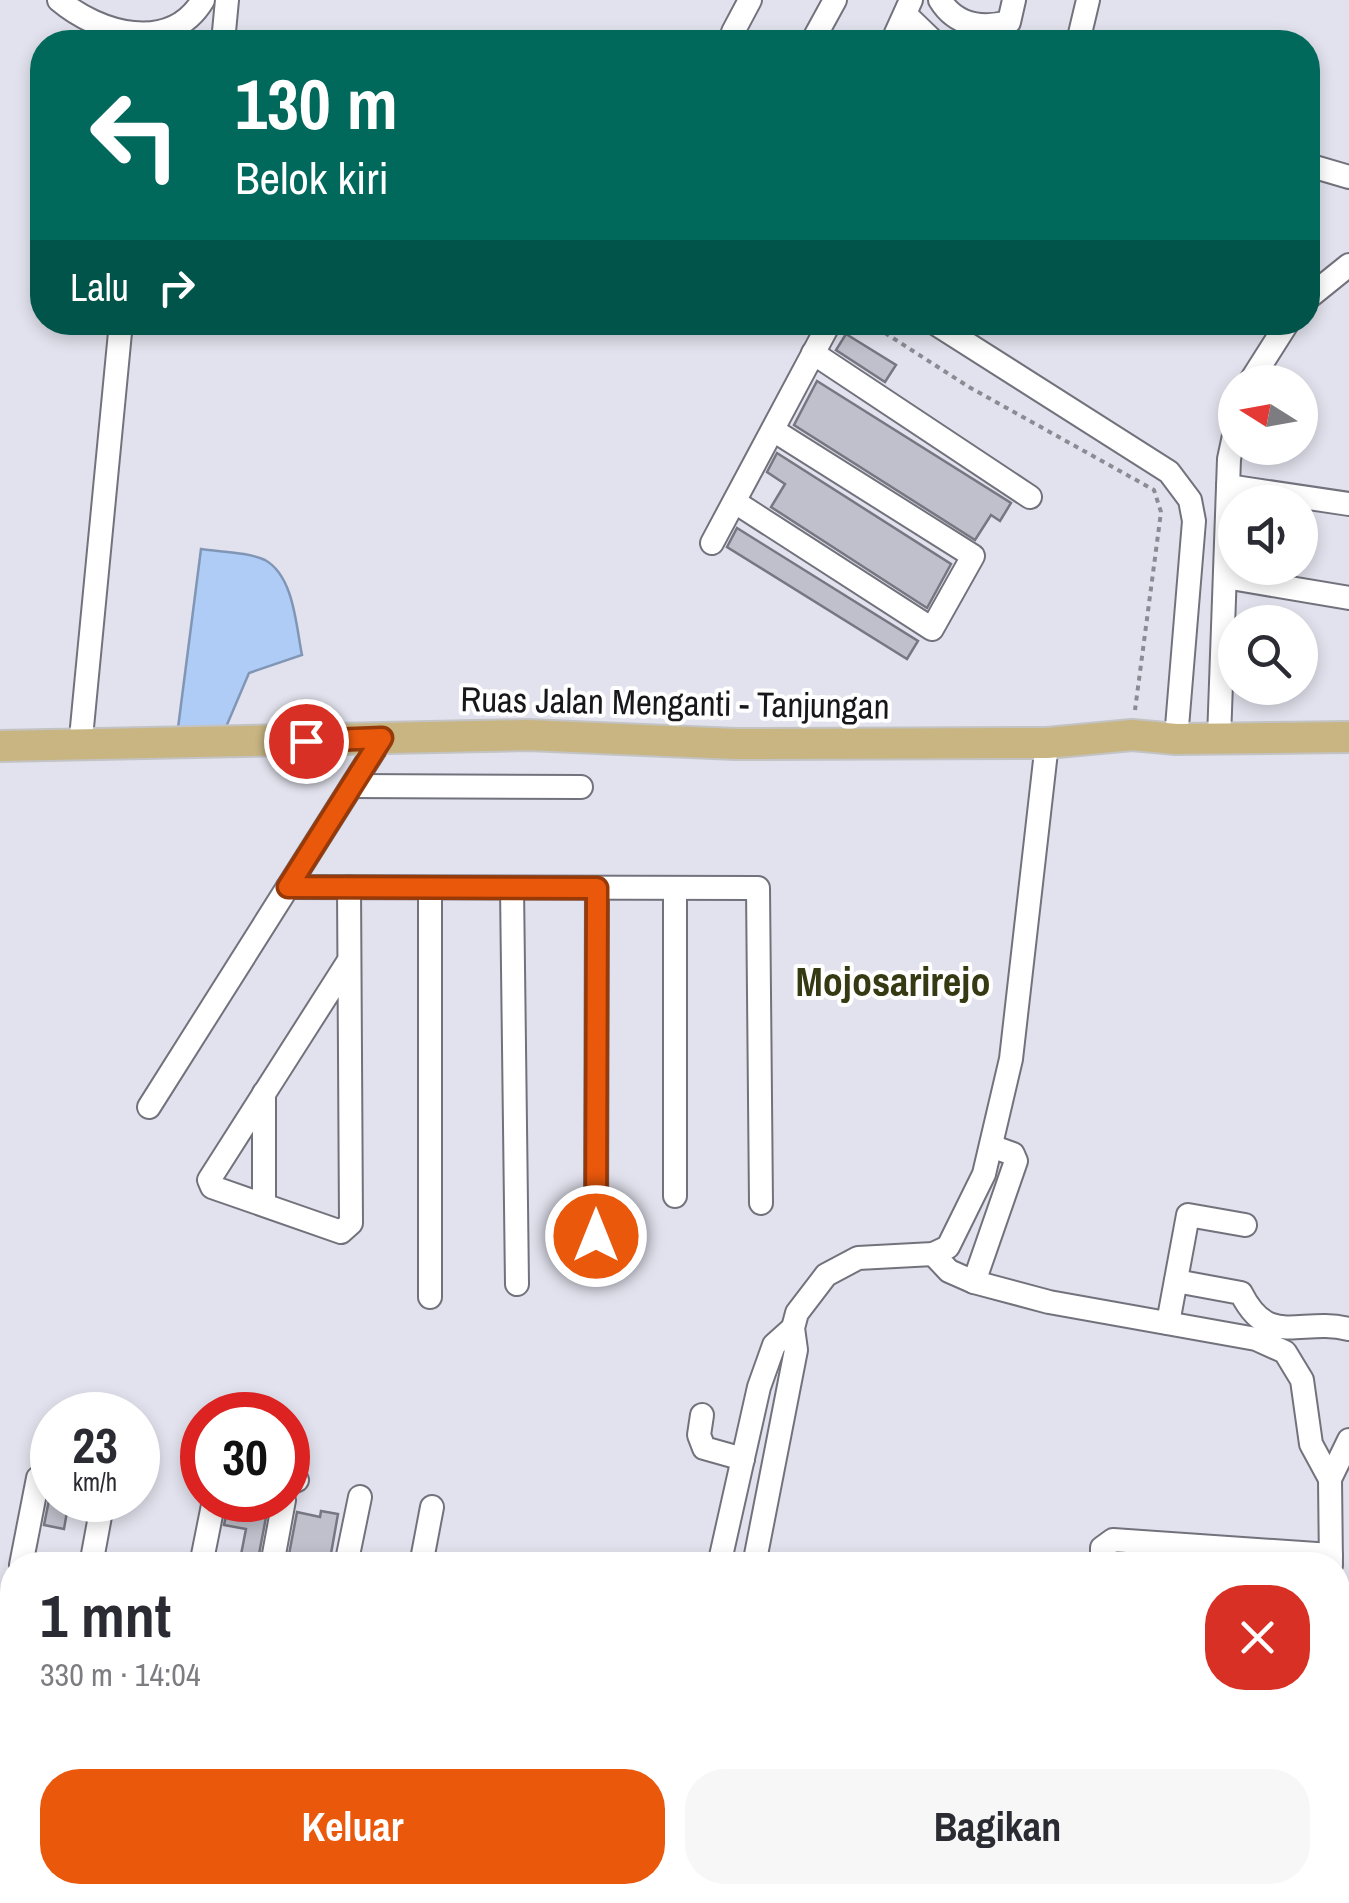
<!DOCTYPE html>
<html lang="id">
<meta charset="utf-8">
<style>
body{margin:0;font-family:"Archivo Narrow",sans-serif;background:#f7f7f7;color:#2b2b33;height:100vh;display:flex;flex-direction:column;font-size:38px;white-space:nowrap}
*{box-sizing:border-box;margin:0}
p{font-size:32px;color:#7c7c81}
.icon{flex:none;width:55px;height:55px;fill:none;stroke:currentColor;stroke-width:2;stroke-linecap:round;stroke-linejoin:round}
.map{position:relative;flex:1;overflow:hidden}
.panel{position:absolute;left:0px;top:1552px;width:1350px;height:352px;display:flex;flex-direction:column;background:#fff;border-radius:40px 40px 0 0;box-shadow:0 5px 15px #0003}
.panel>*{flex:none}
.top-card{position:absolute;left:30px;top:30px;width:1290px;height:305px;border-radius:40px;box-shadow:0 5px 15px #0003;background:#00695c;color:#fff;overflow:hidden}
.needle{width:65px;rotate:281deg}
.controls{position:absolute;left:1218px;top:365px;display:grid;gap:20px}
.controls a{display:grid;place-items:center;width:100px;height:100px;border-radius:50%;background:#fff;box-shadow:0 5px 15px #0003;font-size:50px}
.speed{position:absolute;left:30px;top:1392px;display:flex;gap:20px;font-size:50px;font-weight:700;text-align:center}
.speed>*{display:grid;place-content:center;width:130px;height:130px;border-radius:50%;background:#fff;box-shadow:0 5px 15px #0003;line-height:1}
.speed small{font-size:25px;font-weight:400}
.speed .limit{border:15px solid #d22;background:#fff;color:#111}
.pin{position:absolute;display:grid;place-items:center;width:85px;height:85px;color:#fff;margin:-42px;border:5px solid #fff;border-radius:50%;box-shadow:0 2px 10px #0007}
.me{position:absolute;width:110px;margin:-55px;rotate:0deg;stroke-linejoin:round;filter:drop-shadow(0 0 8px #0008)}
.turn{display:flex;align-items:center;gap:35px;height:210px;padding:0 40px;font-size:45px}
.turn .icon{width:130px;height:130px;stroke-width:2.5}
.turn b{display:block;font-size:70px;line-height:85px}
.then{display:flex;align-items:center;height:95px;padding:0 40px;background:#0003;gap:20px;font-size:38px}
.round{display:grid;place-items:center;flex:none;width:105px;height:105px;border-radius:40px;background:#f7f7f7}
.head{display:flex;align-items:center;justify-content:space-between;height:170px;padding:0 40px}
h1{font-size:60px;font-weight:800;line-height:75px}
.cta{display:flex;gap:20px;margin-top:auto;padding:20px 40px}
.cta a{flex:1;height:115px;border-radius:40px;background:#ea580c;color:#fff;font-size:40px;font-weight:800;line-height:115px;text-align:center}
.cta a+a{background:#f7f7f7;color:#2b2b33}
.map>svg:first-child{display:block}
</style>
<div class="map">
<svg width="1349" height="1903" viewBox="0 0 1349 1903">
<rect width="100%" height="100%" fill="#e2e2ee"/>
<path fill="#aeccf6" stroke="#8196b5" stroke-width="2.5" d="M201,549C220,552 248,552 265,560C294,576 296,626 302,655L249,673L226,727L178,728Z"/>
<g fill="#bfc0cb" stroke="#777782" stroke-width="2.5">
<polygon points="846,334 896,365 885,382 836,350"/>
<polygon points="817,381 1011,503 1000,521 991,515 975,540 794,425"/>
<polygon points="777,453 951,564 927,608 771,507 785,484 767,472"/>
<polygon points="737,528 918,641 907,659 727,547"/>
<polygon points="49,1500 69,1500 64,1529 44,1525"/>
<polygon points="227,1511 266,1517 257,1565 239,1565 246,1529 224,1525"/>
<polygon points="321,1511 338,1514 329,1565 287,1565 297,1512 320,1517"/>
</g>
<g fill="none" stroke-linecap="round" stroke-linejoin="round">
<g stroke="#72727d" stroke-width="26">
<g id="minor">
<path d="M59,0C98,33 170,55 203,0"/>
<path d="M940,0C956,26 982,29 1009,22L1014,0"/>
<polyline points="906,15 934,42"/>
<polyline points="733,32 750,0"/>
<polyline points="223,42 227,0"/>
<polyline points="812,42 835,0"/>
<polyline points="892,42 911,0"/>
<polyline points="1078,42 1088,0"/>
<polyline points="1308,165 1349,177"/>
<polyline points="1308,298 1349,265"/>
<polyline points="933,322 1169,472 1190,500 1194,521 1176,739"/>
<polyline points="813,353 1030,497"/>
<polyline points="1250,382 1288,322"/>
<polyline points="1228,486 1349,504"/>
<polyline points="735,502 932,629 973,556 773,430"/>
<polyline points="712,543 830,322"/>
<polyline points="1225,577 1349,598"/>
<polyline points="1219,739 1229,459 1235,431"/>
<polyline points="80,748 121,322"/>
<polyline points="352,786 581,787"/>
<polyline points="288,887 758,888 761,1203"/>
<polyline points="512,888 517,1284"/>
<polyline points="675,888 675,1196"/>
<polyline points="348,962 209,1180 212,1187 341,1232 351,1223 349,887"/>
<polyline points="264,1093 264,1204"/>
<polyline points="149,1107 382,738"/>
<polyline points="596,1236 597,888"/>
<polyline points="933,1254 949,1271 974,1282 1049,1302 1256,1339 1285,1352 1302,1380 1311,1444 1330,1479 1331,1565"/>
<path d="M1176,1281L1241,1293C1269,1349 1300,1317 1349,1329"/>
<polyline points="974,1282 1016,1161 1013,1154 991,1146"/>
<polyline points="430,1297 430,888"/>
<polyline points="1168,1323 1188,1215 1245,1225"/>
<polyline points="702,1415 699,1435 704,1448 743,1459"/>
<polyline points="1330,1479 1349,1440"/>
<polyline points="288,1484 297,1480"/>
<polyline points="21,1565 38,1478"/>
<polyline points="91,1565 103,1500"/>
<polyline points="201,1565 214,1500"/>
<polyline points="272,1565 284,1500"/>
<polyline points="346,1565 360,1497"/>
<polyline points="421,1565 432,1507"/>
<polyline points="719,1565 759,1387 774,1345 793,1328"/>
<polyline points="754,1565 796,1350 793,1328 797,1313 826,1275 858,1258 933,1254 948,1247 984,1174 1011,1059 1047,743"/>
<polyline points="1102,1565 1102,1548 1113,1540 1331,1555"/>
<polyline points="0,1677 12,1611"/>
<polyline points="0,1709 12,1712"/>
<polyline points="0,1877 12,1813"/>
<polyline points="1021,1892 1077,1898 1077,1892"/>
<polyline points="1230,1897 1309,1901"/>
<polyline points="60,1903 63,1892"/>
<polyline points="78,1903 81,1892"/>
<polyline points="150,1903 153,1892"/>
<polyline points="218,1903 220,1892"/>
<polyline points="288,1903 290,1892"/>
<polyline points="354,1903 356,1892"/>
<polyline points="420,1903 422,1892"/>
<polyline points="490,1903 492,1892"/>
<polyline points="551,1903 553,1892"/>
<polyline points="654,1903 656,1892"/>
<polyline points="688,1903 690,1892"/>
<polyline points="779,1903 781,1892"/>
<polyline points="968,1903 971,1892"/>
<polyline points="1148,1903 1150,1892"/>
</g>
</g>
<g stroke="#c3c3c4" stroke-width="34">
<polyline id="major" points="0,746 528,735 736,744 1047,743 1132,735 1176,739 1349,737"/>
</g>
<polyline stroke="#8b8b93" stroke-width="4" stroke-dasharray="5 5" stroke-linecap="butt" points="868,322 969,387 1154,490 1161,512 1135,710"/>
<use href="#minor" stroke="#fff" stroke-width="22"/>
<use href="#major" stroke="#c8b582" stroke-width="30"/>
</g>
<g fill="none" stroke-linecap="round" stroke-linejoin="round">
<g stroke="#983908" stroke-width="25">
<polyline id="route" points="306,741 382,738 288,887 597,888 596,1236"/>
</g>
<use href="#route" stroke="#ea580c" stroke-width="18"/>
</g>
<g text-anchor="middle" stroke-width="8" stroke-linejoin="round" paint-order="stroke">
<g font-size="35" fill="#18181c" stroke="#fff">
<text transform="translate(675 703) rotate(1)" y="12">Ruas Jalan Menganti - Tanjungan</text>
</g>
<g font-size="40" font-weight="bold" fill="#353a13" stroke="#fff">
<text x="893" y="996">Mojosarirejo</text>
</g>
</g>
</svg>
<div class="controls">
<a><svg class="needle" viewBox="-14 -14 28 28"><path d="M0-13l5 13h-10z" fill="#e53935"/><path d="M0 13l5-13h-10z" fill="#7c7c81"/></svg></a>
<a><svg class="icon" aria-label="sound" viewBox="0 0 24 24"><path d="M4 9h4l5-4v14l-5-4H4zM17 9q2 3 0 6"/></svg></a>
<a><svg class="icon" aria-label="search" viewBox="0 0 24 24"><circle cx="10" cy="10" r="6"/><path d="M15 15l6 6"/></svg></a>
</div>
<div class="speed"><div>23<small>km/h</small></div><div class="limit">30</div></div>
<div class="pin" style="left:306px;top:741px;background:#d93025"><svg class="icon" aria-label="arrive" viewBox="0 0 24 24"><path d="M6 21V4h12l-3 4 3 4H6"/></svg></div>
<svg class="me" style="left:596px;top:1236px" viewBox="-20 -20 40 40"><circle r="17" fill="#ea580c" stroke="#fff" stroke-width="3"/><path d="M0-11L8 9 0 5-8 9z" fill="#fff"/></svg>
<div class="top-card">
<div class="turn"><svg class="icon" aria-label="left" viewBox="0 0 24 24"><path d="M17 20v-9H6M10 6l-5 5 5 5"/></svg><div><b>130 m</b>Belok kiri</div></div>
<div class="then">Lalu<svg class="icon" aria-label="right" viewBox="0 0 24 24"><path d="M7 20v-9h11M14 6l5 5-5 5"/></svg></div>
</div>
<section class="panel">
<div class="head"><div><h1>1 mnt</h1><p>330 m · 14:04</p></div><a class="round" style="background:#d93025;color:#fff"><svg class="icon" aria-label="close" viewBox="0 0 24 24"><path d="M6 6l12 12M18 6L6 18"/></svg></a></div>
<div class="cta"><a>Keluar</a><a>Bagikan</a></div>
</section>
</div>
